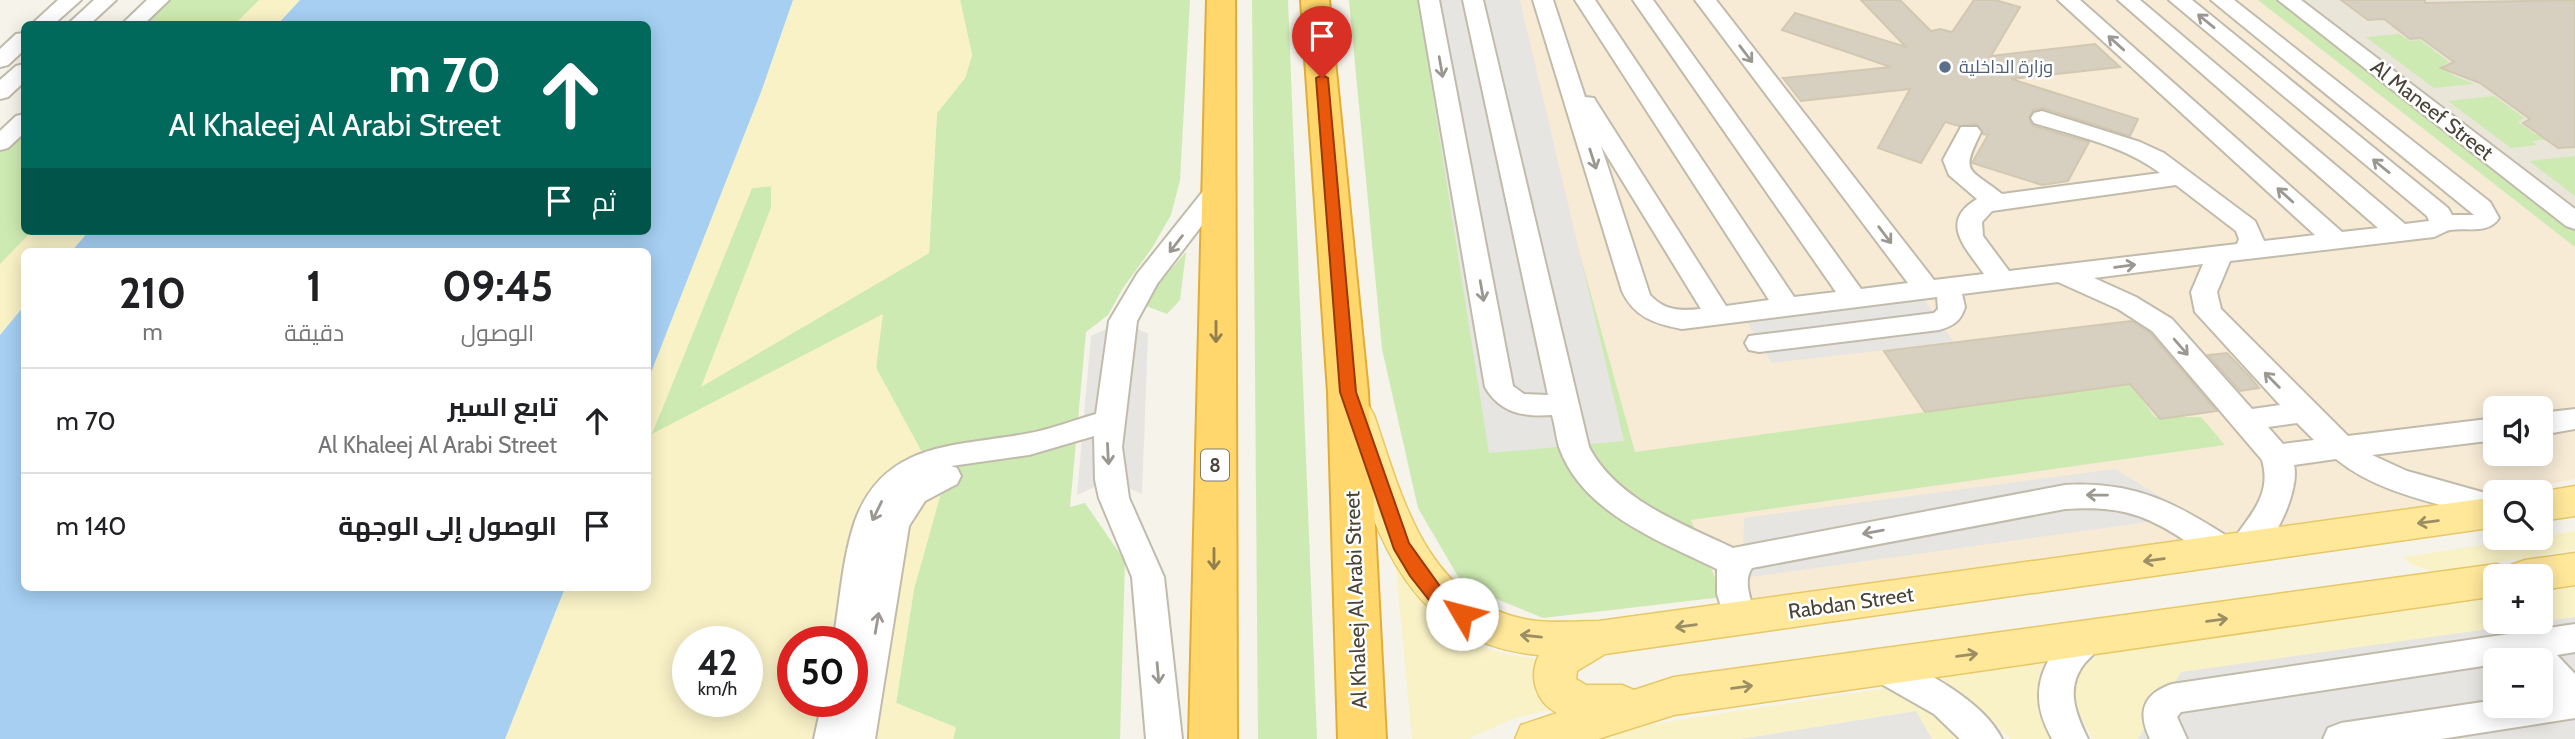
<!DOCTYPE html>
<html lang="ar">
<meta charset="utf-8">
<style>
body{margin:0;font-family:Cabin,Cairo,sans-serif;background:#f2f2f2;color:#202124;direction:rtl;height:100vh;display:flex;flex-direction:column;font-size:26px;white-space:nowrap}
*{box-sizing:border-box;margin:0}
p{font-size:23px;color:#757577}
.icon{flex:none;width:38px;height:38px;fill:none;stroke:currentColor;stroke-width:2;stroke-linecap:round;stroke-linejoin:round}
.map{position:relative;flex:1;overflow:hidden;direction:ltr}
.drawer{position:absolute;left:21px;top:248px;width:630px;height:343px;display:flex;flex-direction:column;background:#fff;border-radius:10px;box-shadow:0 4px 18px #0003;direction:rtl}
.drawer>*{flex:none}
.hud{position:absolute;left:21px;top:21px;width:630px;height:214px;border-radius:10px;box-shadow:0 4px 18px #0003;direction:rtl;background:#00695c;color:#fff;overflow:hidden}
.fabs{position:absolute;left:2483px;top:396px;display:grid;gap:14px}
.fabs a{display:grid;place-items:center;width:70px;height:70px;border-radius:10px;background:#fff;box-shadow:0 4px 18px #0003;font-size:35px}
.speed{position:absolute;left:672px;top:626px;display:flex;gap:14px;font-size:35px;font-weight:700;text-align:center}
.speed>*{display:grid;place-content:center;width:91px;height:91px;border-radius:50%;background:#fff;box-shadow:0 4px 18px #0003;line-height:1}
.speed small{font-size:18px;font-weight:400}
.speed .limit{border:10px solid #d22;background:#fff;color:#111}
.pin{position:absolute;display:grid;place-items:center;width:60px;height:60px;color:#fff;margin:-72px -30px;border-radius:50% 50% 50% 0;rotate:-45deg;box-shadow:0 0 7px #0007}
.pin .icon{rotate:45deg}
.me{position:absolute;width:77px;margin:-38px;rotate:307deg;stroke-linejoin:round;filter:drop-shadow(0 0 5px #0008)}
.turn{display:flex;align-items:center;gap:24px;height:147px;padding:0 35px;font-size:32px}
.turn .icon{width:91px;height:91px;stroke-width:2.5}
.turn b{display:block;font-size:49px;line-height:60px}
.then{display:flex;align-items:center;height:66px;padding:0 35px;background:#0003;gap:14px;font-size:26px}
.eta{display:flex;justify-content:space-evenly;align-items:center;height:119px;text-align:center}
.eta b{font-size:42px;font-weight:700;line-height:49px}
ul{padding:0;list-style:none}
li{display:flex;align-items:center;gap:21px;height:105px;padding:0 35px;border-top:2px solid #e0e0e0}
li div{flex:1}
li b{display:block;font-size:26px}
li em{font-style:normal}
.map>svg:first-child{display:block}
</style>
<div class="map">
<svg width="2575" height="739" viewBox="0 0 2575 739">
<rect width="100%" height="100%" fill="#f5f3ea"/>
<polygon fill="#e9e5d8" points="2297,0 2575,0 2575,212"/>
<path fill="#f7ebd6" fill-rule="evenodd" d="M1420,0H2280L2575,229V479L2511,492H2496L2495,495L2455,503L2022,566L1726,602L1720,578L1650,541ZM2496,408H2541V453H2496Z"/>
<g fill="#ceeab3">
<polygon points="155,0 283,0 259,24 127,24"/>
<polygon points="960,0 1190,0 1180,180 1171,215 1152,248 1123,288 1108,315 1086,332 1070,507 1085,503 1125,561 1120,739 953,739 955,727 896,703 914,589 942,489 876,368 882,315 651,435 752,188 772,186 771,208 702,386 929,253 937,113 965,78 972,55"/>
<polygon points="1252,0 1288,0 1317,739 1258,739"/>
<polygon points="1349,0 1509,0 1635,452 2130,384 2155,417 2201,417 2225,445 1691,520 1723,597 1543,618 1463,585 1418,508 1382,349"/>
<polygon points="2258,0 2278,0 2575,227 2575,247"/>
<polygon points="2399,34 2410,41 2420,40 2449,62 2444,65 2452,75 2474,84 2434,88 2366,37"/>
<polygon points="2494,96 2524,118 2518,122 2535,134 2552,139 2532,141 2537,145 2511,148 2448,101"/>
<polygon points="24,113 24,231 60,231 24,252 0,293 0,135"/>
<polygon points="2575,156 2575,196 2529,161"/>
<polygon points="1186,252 1180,300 1167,314 1141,304"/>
</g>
<g fill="#f9f2c7" fill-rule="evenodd">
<polygon points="259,0 300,0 278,24 235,24"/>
<path d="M793,0H960L972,55L965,78L937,113L929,253L701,387L771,208V186L752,188L652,434L883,314L876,368L942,489L914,589L896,703L956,728L953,739H505L565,588H648V380L761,92ZM688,642H747V702H688ZM793,642H852V702H793Z"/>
<polygon points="32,231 89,231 71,252 24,252 24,306 0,335 0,264"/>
<polygon points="2575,531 2575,550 2434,572 2410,564 2403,557"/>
<path d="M1395,560C1431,627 1467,654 1545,659L1566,706L1515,718L1468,739H1412Z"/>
<path d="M2575,580V739H2093C2072,700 2054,684 2099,654L2495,592L2496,621H2541V585ZM2496,660H2541V705H2496Z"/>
<polygon points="2048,661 2039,674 2050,723 2060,739 2010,739 1970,699 1939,677"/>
<polygon points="1888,688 1907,690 1975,739 1932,739 1915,711 1741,739 1587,739 1641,726"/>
</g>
<g fill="#e7e5e2" fill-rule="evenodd">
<polygon points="1418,0 1520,0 1624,441 1489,453"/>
<polygon points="1924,299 1954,342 1772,363 1746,321"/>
<polygon points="1123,321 1148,334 1142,494 1110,480 1077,495 1091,336"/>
<polygon points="2115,469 2192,516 1743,578 1744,518"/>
<path d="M2575,617V739H2138L2181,672ZM2496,660H2541V705H2496Z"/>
<polygon points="1916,711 1932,739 1741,739"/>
</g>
<g fill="#a6cff2">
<polygon points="300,0 793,0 761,92 648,380 648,252 71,252 89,231 648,231 648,24 278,24"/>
<polygon points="24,306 24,588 565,588 505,739 0,739 0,335"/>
</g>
<g fill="#d7cfbf" stroke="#d2c8b2" stroke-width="2">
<polygon points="1861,0 1900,0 1931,31 1940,29 1952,32 1974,0 1995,0 2020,7 1991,56 2095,44 2120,67 2011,79 2138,119 2130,136 2043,108 2033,110 2029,117 2033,126 2089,142 2068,181 2042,185 1972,163 1988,135 1983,134 1977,124 1959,126 1945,122 1921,163 1878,148 1910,89 1801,101 1783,78 1891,67 1782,30 1795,13 1906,47"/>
<polygon points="2341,0 2425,0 2425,3 2575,0 2575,147 2558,148 2523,123 2530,119 2480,83 2441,68 2454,62 2421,38 2410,39 2384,19 2368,20"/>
<polygon points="2131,321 2150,333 2217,411 2160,419 2130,384 1925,412 1884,351"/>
<polygon points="2227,353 2250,377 2259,388 2240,391 2208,355"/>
</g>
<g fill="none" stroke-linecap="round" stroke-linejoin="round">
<g stroke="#c1bbac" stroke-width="4">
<g id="minor">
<polygon points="58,0 81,0 54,24 32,24"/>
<polygon points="94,0 116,0 90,24 68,24"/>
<polygon points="147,0 169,0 144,24 122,24"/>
<path d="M1419,0H1439L1513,386L1524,394L1548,395L1463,0H1483L1589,447C1617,500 1681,523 1733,548L2065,485C2135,481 2176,503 2233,540C2251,514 2272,494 2262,460L2152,331L2118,309L2058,282L1962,294L1965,307C1961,321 1953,326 1939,330L1759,352L1749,350L1745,343L1749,336L1934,313L1938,309L1937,297L1682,329C1655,324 1634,317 1622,291L1533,0H1553L1585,97L1594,98L1597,103L1726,306L1769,300L1575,0H1595L1794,297L1836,292L1633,0H1653L1861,289L1908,283L1695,0H1716L1934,280L1984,274C1966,248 1938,222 1977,199L1949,175L1943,160L1961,127H1977L1981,132C1960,174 1968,167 2002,194L2160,173C2125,146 2076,136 2034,123L2031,118L2034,113L2042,111L2140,142L2164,153L2255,221L2264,241L2315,235L2058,0H2080L2342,232L2378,228L2118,0H2140L2405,224L2429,221L2427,216L2169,0H2192L2448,208L2452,215H2474L2211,0H2234L2490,202L2499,218C2488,235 2467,227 2450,230C2445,231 2439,235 2434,237L2230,261L2217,292L2221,309L2348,436L2496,418V440L2372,455L2407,471L2496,496V520C2443,504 2380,495 2336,459L2294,465C2301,491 2267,568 2237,558L2225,563C2208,558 2193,546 2178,536C2139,511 2111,506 2065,509L1752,568C1742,582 1752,603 1757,618L1752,628L1740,632L1728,628L1717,594V569C1660,541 1582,513 1559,447C1556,437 1555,425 1552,415C1523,417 1500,413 1485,387ZM1601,146L1701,309C1680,311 1665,311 1650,295ZM2176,185L2236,231L2239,239L2237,244L2009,271L1983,236L1982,222L1992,211ZM2203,264L2191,292L2195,312L2280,405L2252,409L2172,319L2136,297L2094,278ZM2297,423L2314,440L2283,444L2268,427Z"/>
<polygon points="2278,0 2301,0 2575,209 2575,229 2566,226"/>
<polygon points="24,33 24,50 8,65 0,67 0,49 16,34"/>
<polygon points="24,64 24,82 8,97 0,99 0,80 16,66"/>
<polygon points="24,114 24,133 8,148 0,150 0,131 16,116"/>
<path d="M1217,183L1226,185L1229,190L1157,284L1137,321L1122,447L1129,498L1164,577L1182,739H1146L1132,577L1099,498L1095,480L1094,436L1029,455L951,466L957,468L961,476L957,484L925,501L909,526L875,739H814L822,702H852L855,654L852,655V642H833C840,602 842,559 855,521C885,439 959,447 1030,433C1052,429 1074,420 1096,414L1109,321L1137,274L1208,185Z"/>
<polygon points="2575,409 2575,429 2541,435 2541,413"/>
<path d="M2089,624L2101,628L2106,638C2100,649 2092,655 2084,664C2065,689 2076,714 2088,739H2052C2045,726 2039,712 2039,697C2038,667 2061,634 2089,624Z"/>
<path d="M2575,624V652L2557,655L2575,674V718L2441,739H2323L2328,728L2341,723L2496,700V705H2541V693L2548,692L2541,684V660H2496V664L2181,712L2177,717L2187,739H2150C2137,712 2143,694 2172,684Z"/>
<path d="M1881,653C1919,666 1984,701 2002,739H1960L1934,714L1869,677L1864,667L1869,657Z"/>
</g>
</g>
<g stroke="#e7c867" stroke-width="3">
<g id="major">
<path d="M1356,402L1369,406L1374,415C1402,497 1426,599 1524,619C1548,624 1574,621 1599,621L2496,497V527L1605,654L1577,671L1576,679L1586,685H1622L1634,690L1674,677L2496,564L2509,568L2511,565L2525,560L2575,553V585L2541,590V576H2496V596L1674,715L1598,739H1515L1521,725L1557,713C1536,702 1528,677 1539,655C1402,643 1373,525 1338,415L1343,406Z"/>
<polygon points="2575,486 2575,516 2541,521 2540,492"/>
</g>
</g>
<g stroke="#e1ad39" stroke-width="4">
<g id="highway">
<polygon points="1207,0 1235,0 1237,739 1189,739"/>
<polygon points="1301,0 1329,0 1368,392 1386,739 1338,739 1328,392"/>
</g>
</g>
<use href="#minor" fill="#fff" fill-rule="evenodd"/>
<use href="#major" fill="#ffe89a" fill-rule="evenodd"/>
<use href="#highway" fill="#ffd76c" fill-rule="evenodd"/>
</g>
<defs><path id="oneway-shaft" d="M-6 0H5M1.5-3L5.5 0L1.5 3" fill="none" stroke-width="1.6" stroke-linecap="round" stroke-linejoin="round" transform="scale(1.75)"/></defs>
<g stroke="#9b9892">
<use href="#oneway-shaft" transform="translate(2206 21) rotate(-141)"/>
<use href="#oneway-shaft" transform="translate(2116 43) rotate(-138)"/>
<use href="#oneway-shaft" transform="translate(1746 54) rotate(53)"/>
<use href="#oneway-shaft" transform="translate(1441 67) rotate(80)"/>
<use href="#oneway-shaft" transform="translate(1593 159) rotate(72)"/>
<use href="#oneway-shaft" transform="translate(2381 166) rotate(-141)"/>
<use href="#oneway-shaft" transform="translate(2285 195) rotate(-138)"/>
<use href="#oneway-shaft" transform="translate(1885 235) rotate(53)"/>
<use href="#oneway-shaft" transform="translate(1176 244) rotate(128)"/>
<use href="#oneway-shaft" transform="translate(2125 266) rotate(-7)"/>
<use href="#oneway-shaft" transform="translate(1482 291) rotate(80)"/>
<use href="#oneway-shaft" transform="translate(2181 347) rotate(49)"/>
<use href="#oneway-shaft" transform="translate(2272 380) rotate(-135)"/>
<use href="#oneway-shaft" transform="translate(1108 454) rotate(87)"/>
<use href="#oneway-shaft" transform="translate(2097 495) rotate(-179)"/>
<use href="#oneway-shaft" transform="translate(877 511) rotate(116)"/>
<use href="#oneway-shaft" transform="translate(1873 532) rotate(170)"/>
<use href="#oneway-shaft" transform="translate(877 623) rotate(-80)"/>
<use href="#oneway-shaft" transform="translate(1158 673) rotate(85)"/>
</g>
<g stroke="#927f4d">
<use href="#oneway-shaft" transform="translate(1216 332) rotate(90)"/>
<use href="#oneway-shaft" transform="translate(1214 559) rotate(90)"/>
</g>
<g stroke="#9b8e64">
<use href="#oneway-shaft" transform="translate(2428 522) rotate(172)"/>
<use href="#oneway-shaft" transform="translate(2154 560) rotate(172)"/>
<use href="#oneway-shaft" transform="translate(2217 620) rotate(-8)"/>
<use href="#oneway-shaft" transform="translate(1686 626) rotate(172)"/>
<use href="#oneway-shaft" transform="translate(1531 636) rotate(-174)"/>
<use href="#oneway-shaft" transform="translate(1967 655) rotate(-8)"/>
<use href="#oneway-shaft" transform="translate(1742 687) rotate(-8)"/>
</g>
<polygon fill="#ea580c" stroke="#983908" stroke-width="2" points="1322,75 1328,78 1356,392 1409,543 1442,589 1469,608 1471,614 1469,619 1462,622 1429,600 1410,576 1394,549 1340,392 1316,78"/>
<circle fill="#5c6f8a" stroke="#fff" stroke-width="2.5" cx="1945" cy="67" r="7"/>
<g text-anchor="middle" stroke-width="5" stroke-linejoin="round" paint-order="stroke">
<g font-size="18" fill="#4e5e75" stroke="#fff" text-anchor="start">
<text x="1959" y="73">وزارة الداخلية</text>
</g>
<rect fill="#fff" stroke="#807c74" stroke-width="2" x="1201" y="449.5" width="28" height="31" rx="5"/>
<g font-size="19" font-weight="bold" fill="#4a4438">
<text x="1215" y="472">8</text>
</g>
<g font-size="21" fill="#4a4438" stroke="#fff">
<text transform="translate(2432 110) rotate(38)" y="7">Al Maneef Street</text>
<text transform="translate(1356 600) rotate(-92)" y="7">Al Khaleej Al Arabi Street</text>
<text transform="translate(1851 603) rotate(-8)" y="7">Rabdan Street</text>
</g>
</g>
</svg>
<div class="fabs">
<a><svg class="icon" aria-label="sound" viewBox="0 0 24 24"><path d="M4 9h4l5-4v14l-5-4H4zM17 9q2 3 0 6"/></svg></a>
<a><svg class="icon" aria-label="search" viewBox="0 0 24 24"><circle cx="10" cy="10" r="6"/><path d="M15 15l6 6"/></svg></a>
<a>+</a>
<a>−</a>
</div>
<div class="speed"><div>42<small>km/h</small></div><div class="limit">50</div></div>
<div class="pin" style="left:1322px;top:78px;background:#d93025"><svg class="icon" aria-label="arrive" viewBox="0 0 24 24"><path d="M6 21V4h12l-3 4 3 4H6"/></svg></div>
<svg class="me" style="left:1462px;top:614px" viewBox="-20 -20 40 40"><circle r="19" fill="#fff"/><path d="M0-13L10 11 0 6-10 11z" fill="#ea580c"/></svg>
<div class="hud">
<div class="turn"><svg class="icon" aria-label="ahead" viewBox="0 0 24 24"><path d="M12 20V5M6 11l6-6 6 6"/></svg><div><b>70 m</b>Al Khaleej Al Arabi Street</div></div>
<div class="then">ثم<svg class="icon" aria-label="arrive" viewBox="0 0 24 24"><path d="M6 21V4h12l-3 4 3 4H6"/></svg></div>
</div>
<section class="drawer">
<div class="eta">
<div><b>09:45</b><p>الوصول</p></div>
<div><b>1</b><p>دقيقة</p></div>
<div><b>210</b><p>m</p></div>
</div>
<ul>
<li><svg class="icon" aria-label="ahead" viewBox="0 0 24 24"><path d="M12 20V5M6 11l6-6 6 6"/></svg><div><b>تابع السير</b><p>Al Khaleej Al Arabi Street</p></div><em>70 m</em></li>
<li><svg class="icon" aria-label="arrive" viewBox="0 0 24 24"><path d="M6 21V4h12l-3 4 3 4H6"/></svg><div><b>الوصول إلى الوجهة</b></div><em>140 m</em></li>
</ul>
</section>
</div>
